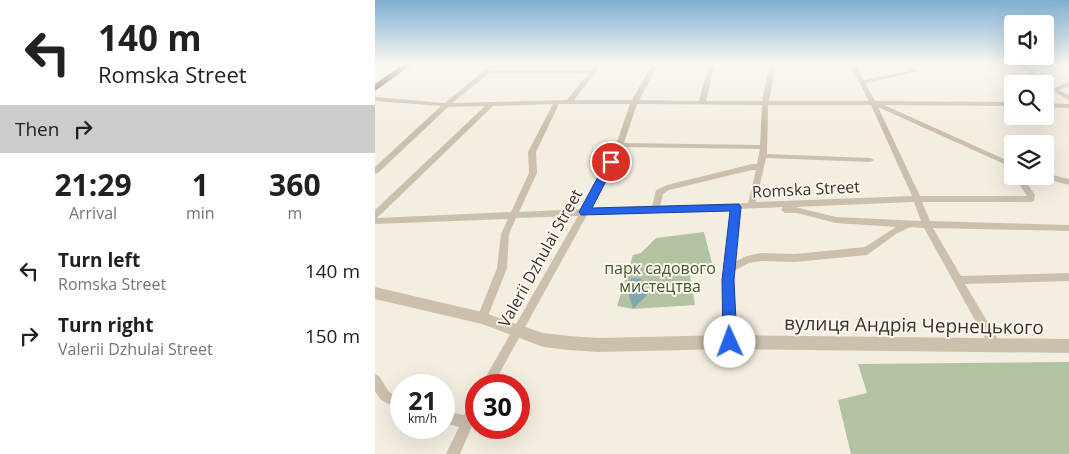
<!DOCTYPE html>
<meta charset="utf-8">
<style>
body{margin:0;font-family:"Open Sans",sans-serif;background:#f2f2f2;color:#202124;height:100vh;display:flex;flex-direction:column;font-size:19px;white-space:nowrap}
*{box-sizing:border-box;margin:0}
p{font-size:16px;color:#757577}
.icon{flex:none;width:28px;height:28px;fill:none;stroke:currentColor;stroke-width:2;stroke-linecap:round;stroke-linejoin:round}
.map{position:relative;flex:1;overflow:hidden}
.sheet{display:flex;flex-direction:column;background:#fff;width:375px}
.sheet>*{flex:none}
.top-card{background:#fff;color:#202124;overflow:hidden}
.buttons{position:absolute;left:629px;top:15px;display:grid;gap:10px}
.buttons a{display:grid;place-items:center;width:50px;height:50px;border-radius:5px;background:#fff;box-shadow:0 5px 20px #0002;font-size:25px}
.speed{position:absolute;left:15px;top:374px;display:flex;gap:10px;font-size:25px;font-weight:700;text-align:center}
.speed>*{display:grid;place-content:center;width:65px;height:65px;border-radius:50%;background:#fff;box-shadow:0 5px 20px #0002;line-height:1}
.speed small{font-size:12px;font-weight:400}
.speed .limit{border:8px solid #d22;background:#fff;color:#111}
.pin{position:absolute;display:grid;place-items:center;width:42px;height:42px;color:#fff;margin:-21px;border:2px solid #fff;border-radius:50%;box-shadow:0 1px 5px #0007}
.me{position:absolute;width:55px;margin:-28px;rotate:358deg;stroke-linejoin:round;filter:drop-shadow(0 0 4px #0008)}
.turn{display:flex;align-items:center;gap:18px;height:105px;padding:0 15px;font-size:22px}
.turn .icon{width:65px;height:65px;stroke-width:2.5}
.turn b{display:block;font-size:35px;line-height:42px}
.then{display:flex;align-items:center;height:48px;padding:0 15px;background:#0003;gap:10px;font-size:19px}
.eta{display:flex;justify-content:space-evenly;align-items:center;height:85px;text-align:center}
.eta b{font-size:30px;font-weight:700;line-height:35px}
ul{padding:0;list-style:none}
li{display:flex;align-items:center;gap:15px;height:65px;padding:0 15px}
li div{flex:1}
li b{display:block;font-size:19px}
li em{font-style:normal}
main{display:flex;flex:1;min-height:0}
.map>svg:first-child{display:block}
</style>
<main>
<section class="sheet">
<div class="top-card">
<div class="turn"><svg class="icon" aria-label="left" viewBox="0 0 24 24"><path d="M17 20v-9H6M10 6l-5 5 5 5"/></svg><div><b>140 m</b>Romska Street</div></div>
<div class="then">Then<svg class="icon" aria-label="right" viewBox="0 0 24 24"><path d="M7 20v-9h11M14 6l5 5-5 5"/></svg></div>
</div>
<div class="eta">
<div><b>21:29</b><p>Arrival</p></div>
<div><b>1</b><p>min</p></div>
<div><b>360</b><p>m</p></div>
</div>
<ul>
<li><svg class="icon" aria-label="left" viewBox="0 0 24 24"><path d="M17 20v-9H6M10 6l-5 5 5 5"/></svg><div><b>Turn left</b><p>Romska Street</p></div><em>140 m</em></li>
<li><svg class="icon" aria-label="right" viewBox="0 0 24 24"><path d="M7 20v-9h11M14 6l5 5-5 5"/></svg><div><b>Turn right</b><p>Valerii Dzhulai Street</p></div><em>150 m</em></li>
</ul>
</section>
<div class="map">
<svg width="694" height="454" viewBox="0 0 694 454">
<rect width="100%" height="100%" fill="#f4eee1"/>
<g fill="#b2c3a1">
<polygon points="329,232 338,267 315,275 320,305 258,309 242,306 258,255 266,253 281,238"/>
<polygon points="694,362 694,454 476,454 463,400 492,393 483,364"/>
</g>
<polygon fill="#80a8b1" points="257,278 266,279 273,294 258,309 251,285"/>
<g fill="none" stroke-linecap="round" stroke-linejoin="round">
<g fill="#ccc0ad" fill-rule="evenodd">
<path d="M118,63H125L117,70H216L222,63H228L199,100H257L278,63H284L264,100L324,101L333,68L336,66L339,68L331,101H387L395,63H401L394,101H494L478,70L471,63H477L483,69L489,80L535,71L520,63H528L545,71L490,83L500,101L638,102V106L509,105L638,163V168L503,107L545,196H652L639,176H647L660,195L659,201L656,202H547L555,221L694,225V231L558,228L586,276L694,273V281L590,284L624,341L626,345L624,349L620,350L616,349L549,228L535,227L521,234L492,255L420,262L386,261L374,263L359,271L360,342L359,346L355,347L351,346L350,342L348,280L356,210L212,215L118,385H106L203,216L141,218L134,234L132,268L111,321L107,323L103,321L102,318L122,268L126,234L133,219L0,224V210L110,106L73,107L3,173L0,174V167L66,106L0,101V97L70,103ZM113,74H213L192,100L77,103ZM178,104L153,152L154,173L136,212L2,218L118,106ZM184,104H255L241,145L207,209L144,212L162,173L161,152ZM262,104L387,105L385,145L249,143ZM393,105H496L537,196L381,202L391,158L495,162L499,160L495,158L392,154ZM247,147L385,149L382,164H377L292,185L281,190L277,207L216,209ZM377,170H381L373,203L285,206L288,194L294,190ZM539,202L546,221L461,217L420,207ZM408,207L406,210L410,213H422L461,223L521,227L490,247L420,254L386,253L372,256L359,262L364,209Z"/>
<polygon points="644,63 650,63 671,83 679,88 694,82 694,86 684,90 694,95 694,100 670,87 670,84 664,84"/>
<polygon points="670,103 694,104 694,108 670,107"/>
<polygon points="670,173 694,179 694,185 667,178 666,176 670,176"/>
<polygon points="0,374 4,376 14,392 26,398 26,410 6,400 0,391"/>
<polygon points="101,398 101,417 85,454 71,454 84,427 69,423 69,411 89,415 97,400"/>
</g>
<polygon fill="#ccc0ad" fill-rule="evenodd" points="0,287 107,312 168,333 194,336 223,338 355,335 694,339 694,353 355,349 223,352 194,350 168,347 107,324 0,299"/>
<polygon fill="#7c6c5d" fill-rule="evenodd" points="30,63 39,63 0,91 0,84"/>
</g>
<linearGradient id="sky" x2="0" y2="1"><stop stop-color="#7eafd2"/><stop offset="0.5" stop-color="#faf7f2"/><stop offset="1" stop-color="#faf7f2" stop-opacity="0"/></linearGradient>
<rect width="694" height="127" fill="url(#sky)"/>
<polygon fill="#2563eb" stroke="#184099" points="236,159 241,162 217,208 364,204 366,207 359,280 362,342 360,347 355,349 350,347 348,342 347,280 355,211 206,215 204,212 231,162"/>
<g text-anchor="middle" stroke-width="4" stroke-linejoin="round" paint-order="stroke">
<g font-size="16" fill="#3a322b" stroke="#fbf7ee">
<text transform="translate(431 189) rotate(-3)" y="6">Romska Street</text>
<text transform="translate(165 258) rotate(-61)" y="6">Valerii Dzhulai Street</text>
</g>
<g font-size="16" fill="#43592f" stroke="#fbf7ee">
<text x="285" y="274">парк садового<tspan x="285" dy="18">мистецтва</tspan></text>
</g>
<g font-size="19" fill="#3a322b" stroke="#fbf7ee">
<text transform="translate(539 325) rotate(1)" y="7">вулиця Андрія Чернецького</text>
</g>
</g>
</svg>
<div class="buttons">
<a><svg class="icon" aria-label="sound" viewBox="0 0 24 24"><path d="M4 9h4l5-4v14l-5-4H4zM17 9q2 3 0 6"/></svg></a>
<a><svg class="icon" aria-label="search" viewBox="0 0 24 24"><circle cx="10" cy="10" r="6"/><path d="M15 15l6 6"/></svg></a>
<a><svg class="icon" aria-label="layers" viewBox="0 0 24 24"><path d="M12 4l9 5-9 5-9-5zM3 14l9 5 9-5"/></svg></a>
</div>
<div class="speed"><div>21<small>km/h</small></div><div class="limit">30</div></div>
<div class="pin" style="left:236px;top:162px;background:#d93025"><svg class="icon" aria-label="arrive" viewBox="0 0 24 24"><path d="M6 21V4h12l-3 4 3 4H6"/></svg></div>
<svg class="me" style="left:355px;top:342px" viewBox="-20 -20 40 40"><circle r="19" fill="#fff"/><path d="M0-13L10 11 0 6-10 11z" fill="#2563eb"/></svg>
</div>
</main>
